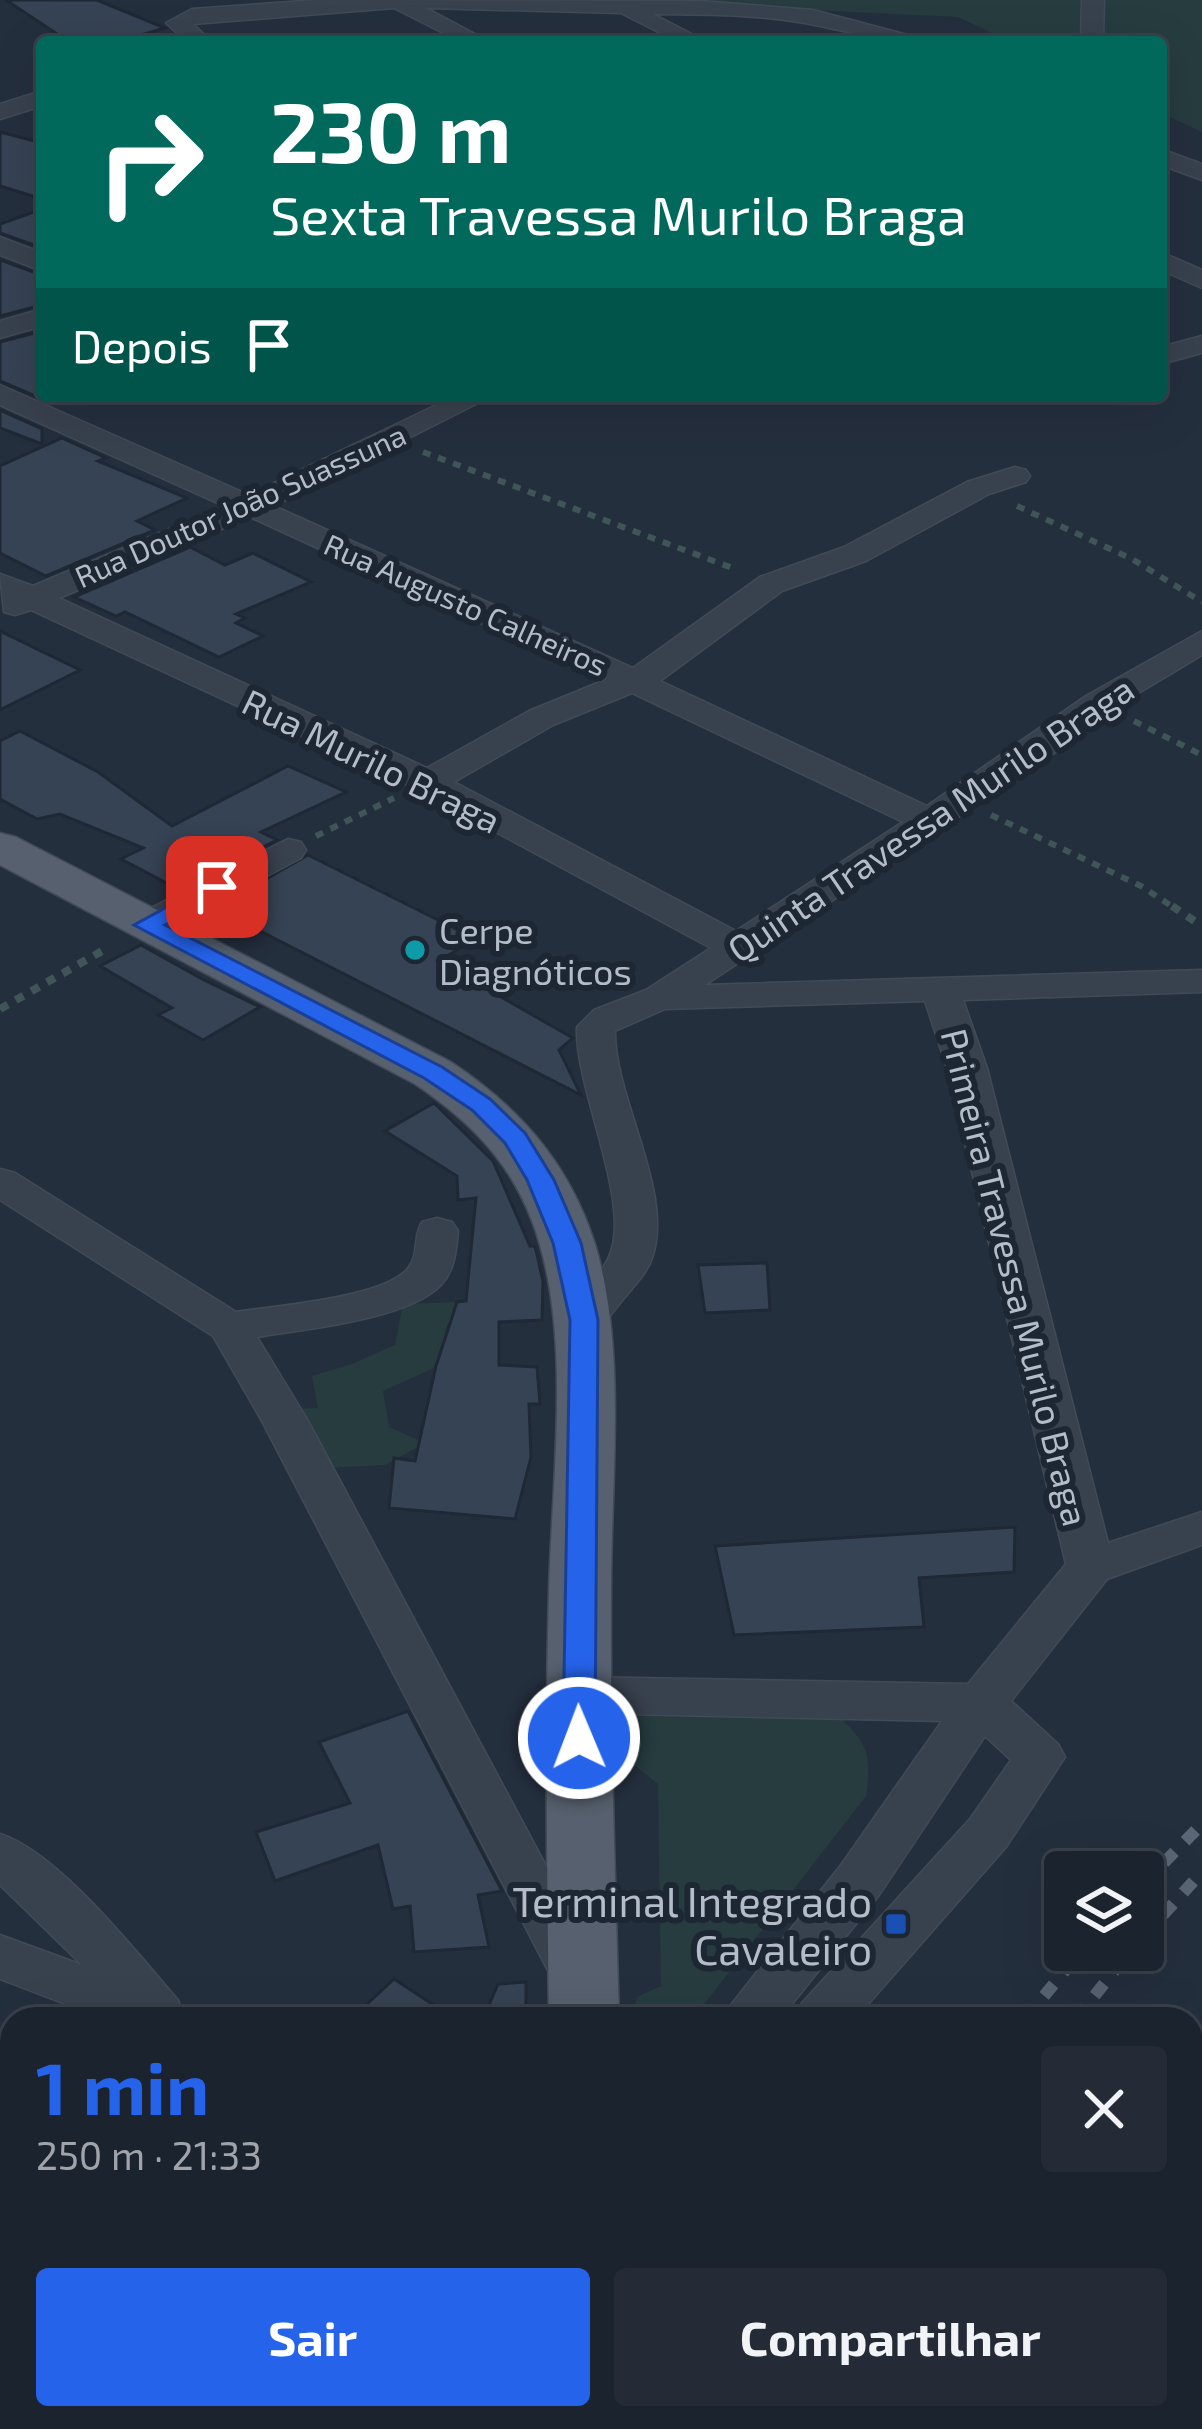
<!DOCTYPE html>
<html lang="pt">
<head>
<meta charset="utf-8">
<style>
  :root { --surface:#1b232e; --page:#242b36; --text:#f1f3f6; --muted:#a0a4aa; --line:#39404a; --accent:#2563eb }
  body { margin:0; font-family:"Exo 2",sans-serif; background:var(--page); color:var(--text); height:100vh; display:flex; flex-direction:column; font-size:45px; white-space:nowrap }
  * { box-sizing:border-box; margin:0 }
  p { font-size:39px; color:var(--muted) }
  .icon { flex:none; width:66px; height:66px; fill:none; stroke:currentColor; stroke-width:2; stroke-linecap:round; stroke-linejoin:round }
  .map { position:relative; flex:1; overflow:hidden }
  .drawer { position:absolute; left:0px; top:2007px; width:1203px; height:423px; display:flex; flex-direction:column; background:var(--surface); border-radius:36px 36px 0 0; box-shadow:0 12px 48px #0002,0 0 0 3px var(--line) }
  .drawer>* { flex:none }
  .top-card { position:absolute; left:36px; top:36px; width:1131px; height:366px; border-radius:12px; box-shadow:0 12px 48px #0002,0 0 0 3px var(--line); background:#00695c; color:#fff; overflow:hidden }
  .fabs { position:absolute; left:1044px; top:1851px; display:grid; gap:24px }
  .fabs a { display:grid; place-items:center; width:120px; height:120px; border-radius:12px; background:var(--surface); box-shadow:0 12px 48px #0002,0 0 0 3px var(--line); font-size:60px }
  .pin { position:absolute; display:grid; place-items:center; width:102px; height:102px; color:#fff; margin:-51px; border-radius:24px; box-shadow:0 6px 18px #0006 }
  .me { position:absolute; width:132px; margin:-66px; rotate:359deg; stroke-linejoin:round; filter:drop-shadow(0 0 9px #0008) }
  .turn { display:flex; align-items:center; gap:42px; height:252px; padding:0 36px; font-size:54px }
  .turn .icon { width:156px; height:156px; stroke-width:2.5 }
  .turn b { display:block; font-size:84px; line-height:102px }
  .then { display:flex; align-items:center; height:114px; padding:0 36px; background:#0003; gap:24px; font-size:45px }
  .round { display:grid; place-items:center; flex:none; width:126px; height:126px; border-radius:12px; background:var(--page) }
  .head { display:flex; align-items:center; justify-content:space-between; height:204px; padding:0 36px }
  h1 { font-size:72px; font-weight:700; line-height:90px; color:var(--accent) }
  .primary-button { display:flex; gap:24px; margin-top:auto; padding:24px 36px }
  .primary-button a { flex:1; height:138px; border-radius:12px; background:var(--accent); color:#fff; font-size:48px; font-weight:700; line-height:138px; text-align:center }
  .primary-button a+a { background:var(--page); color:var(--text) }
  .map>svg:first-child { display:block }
  .green { fill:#263c3f }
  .building { fill:#364354; stroke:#1f2835; stroke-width:3 }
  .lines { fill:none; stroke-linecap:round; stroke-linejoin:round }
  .minor-casing { stroke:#414a57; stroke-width:3 }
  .major-casing { stroke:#414a57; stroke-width:3 }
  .path-far1 { stroke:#3f5557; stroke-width:6; stroke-dasharray:8 8; stroke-linecap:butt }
  .path { stroke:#3f5557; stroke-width:8; stroke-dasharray:9 9; stroke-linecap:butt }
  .minor { fill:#38414e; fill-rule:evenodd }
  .major { fill:#56606e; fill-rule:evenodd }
  .rail { stroke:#5a6575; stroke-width:12; stroke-dasharray:15 15; stroke-linecap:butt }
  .route { fill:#2563eb; stroke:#184099; stroke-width:3 }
  .culture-dot { fill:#0f9aa8; stroke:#1d2633; stroke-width:4.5 }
  .transit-dot { fill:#1a4fb4; stroke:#1d2633; stroke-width:4.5 }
  .labels { text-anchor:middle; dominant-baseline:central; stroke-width:12; stroke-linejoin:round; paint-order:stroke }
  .far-street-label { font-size:30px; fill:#b4bcc9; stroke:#1d2633 }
  .street-label { font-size:36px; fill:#b4bcc9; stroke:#1d2633 }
  .poi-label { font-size:36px; fill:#b4bcc9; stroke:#1d2633; text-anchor:start }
  .near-poi-label { font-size:42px; fill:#b4bcc9; stroke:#1d2633; text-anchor:end }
</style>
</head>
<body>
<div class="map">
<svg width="1202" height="2429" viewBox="0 0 1202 2429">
  <rect width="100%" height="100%" fill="#242f3e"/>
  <g class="green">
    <path d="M594,0H1202V132L1161,113V42H1011L958,17Z"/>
    <path d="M457,1302L436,1367L383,1391L389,1427L425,1443L385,1465L326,1468L292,1409L318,1408L312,1376L352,1364L395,1345L403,1304Z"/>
    <path d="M831,1709C865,1741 873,1749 866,1796L706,2002L681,2019H638L633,2010L637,1997L661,1986L658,1784L618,1752L615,1727L642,1711Z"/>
  </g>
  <g class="building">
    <path d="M6,0H97L165,28L117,42H69Z"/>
    <path d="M0,132L42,143V199L0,186Z"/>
    <path d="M42,209V248L0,233V224Z"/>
    <path d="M0,260L42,275V305L0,316Z"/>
    <path d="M42,331V399L0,381V342Z"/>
    <path d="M0,410L42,429V444L0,428Z"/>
    <path d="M62,438L106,458L98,461L187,498L137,521L155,530L46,576L0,553V466Z"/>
    <path d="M190,547L225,565L253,553L311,582L236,614L245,618L236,623L263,636L219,657L125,612L116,616L74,597Z"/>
    <path d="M0,631L80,670L0,710Z"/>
    <path d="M20,731L98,772L172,826L288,766L346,792L261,832L277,840L178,889L121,859L143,848L60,814L37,819L0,799V741Z"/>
    <path d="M308,855L476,939L438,961L573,1038L559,1050L581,1095L215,908Z"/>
    <path d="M141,945L202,979L260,1007L203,1040L158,1015L172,1008L100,966Z"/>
    <path d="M434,1103L493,1161L530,1246H535L543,1281L542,1320L499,1322V1365L537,1367L540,1404H529L531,1457L515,1519L389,1508L394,1458L415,1461L436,1366L457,1302L466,1301L476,1198L458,1200L457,1176L385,1131Z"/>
    <path d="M767,1263L770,1310L705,1313L698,1265Z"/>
    <path d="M1015,1527L1014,1572L919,1578L924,1627L734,1635L715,1546Z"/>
    <path d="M408,1711L502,1891L478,1895L489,1947L414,1952L410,1906L393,1909L378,1845L275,1881L256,1832L350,1803L319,1742Z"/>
    <path d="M394,1979L455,2019H351Z"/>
    <path d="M526,1982V2019H483L498,1984Z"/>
  </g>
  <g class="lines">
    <defs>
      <g id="minor">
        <path d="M318,0L700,1L813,10L915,37L918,42C881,42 851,32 815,25C764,14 706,15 653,14L707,42H678L621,13L426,8L490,42H461L394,8L193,24L212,42H187L166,23L192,9Z"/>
        <path d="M1082,0H1104L1103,42H1081Z"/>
        <path d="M42,91V106L0,119V104Z"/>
        <path d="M1161,149L1202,164V180L1161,165Z"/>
        <path d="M0,237L42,253V271L0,255Z"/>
        <path d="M1161,252L1202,270V288L1161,270Z"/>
        <path d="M42,309V326L0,338V321Z"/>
        <path d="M1202,336V353L1161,364V347Z"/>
        <path d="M0,385L249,495L455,396H492L274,506L633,668L760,577L844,547L967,482L1015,467L1026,470L1030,476L1026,482L989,494L866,561L782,591L660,681L927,806L1086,696L1202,631V655L1110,710L1066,745L705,985L1202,970V992L963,1000L987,1068L1108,1543L1202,1512V1545L1107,1579L1011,1701L1058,1744L1065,1757L1006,1847L855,2019H794L802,2003L970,1819L1011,1760L985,1736L879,1895L780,2019H720L841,1865L942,1721L578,1713L560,1708L553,1695L560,1682L578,1677L968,1684L1066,1564L947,1068L925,1001L665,1009L615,1031C614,1098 675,1193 652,1258C647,1274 630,1290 620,1303C604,1324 596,1337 569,1330L562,1320C576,1299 597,1281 608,1259C635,1207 574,1088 577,1027L594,1010L646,990L711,948L416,789L31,610L15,615L4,612L0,574L33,586L224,506L0,405ZM250,517L605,680L529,711L427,768L59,598ZM632,693L903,822L736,931L454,782L553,725Z"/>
        <path d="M288,839L301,842L306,850L301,858L159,933H133L127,925L133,917Z"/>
        <path d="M0,1169L15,1173L236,1312C274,1306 387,1298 409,1267C419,1254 413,1235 422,1222L437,1218L452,1222L458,1231C456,1251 455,1270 441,1285C407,1320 304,1329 257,1337L308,1421L600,1967L592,1982L573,1989L554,1982L262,1421L213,1336L0,1200Z"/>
        <path d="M0,1834C59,1853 136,1952 178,2000L184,2019H105L0,1979V1935L82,1965L0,1885Z"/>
        <path d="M1202,2069V2125L1191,2128V2072Z"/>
        <path d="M0,2255L12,2259V2313L0,2309Z"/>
        <path d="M12,2332V2401L0,2405V2336Z"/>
        <path d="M385,2418H448L443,2429H380Z"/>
        <path d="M947,2418H1010L1005,2429H942Z"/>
      </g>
      <g id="major">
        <path d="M0,833L16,837L451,1062C520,1108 569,1163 595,1244C627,1349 611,1480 611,1589C610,1733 615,1876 619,2019H549C547,1876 545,1733 549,1590C552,1480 570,1350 540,1245C519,1171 477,1126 415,1084L0,865Z"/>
        <path d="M488,2418H568L567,2429H487Z"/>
        <path d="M578,2418H658L657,2429H577Z"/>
      </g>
    </defs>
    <use href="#minor" class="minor-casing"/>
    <use href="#major" class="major-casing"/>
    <g class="path-far1">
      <path d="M423,452L735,569"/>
      <path d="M1017,506L1132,559L1202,602"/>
      <path d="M1134,721L1202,755"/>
      <path d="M991,815L1141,886L1176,909"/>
      <path d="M316,836L394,798"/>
    </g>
    <g class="path">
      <path d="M1172,906L1202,926"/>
      <path d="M0,1009L109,947"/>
    </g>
    <use href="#minor" class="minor"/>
    <use href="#major" class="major"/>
    <g class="rail">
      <path d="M1143,1884L1202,1824"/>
      <path d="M1143,1937L1202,1872"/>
      <path d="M1025,2019L1082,1950"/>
      <path d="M1076,2019L1131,1950"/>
    </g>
  </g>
  <path class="route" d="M217,880L226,882V892L165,925L442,1067L490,1099L525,1133L554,1180L581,1243L598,1320L595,1738L591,1747H567L563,1738L570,1320L553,1243L527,1180L505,1143L472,1110L424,1078L134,925Z"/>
  <circle class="culture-dot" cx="415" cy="950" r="12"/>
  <rect class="transit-dot" x="884" y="1912" width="24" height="24" rx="6"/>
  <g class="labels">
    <g class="far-street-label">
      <text transform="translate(240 505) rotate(-24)">Rua Doutor João Suassuna</text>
      <text transform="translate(466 604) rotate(24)">Rua Augusto Calheiros</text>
    </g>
    <g class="street-label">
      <text transform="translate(372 760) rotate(26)">Rua Murilo Braga</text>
      <text transform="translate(930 818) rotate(-34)">Quinta Travessa Murilo Braga</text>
      <text transform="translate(1016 1277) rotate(76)">Primeira Travessa Murilo Braga</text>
    </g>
    <g class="poi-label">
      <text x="439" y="929">Cerpe<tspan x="439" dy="41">Diagnóticos</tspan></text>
    </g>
    <g class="near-poi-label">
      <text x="872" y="1900">Terminal Integrado<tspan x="872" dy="48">Cavaleiro</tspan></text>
    </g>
  </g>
</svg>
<div class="fabs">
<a><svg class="icon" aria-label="layers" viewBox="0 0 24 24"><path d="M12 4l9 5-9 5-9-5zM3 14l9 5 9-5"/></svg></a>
</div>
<div class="pin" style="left:217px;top:887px;background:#d93025"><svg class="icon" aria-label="arrive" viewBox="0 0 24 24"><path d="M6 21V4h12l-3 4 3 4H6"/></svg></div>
<svg class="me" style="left:579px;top:1738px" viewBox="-20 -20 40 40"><circle r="17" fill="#2563eb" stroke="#fff" stroke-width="3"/><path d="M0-11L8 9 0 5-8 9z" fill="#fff"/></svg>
<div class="top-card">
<div class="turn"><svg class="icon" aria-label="right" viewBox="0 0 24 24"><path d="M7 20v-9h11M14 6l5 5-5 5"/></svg><div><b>230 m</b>Sexta Travessa Murilo Braga</div></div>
<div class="then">Depois<svg class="icon" aria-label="arrive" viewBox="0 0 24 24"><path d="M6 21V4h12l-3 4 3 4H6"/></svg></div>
</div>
<section class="drawer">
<div class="head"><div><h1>1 min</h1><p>250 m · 21:33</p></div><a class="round"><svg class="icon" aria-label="close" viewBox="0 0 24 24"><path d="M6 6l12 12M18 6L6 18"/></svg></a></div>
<div class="primary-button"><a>Sair</a><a>Compartilhar</a></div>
</section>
</div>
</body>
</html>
